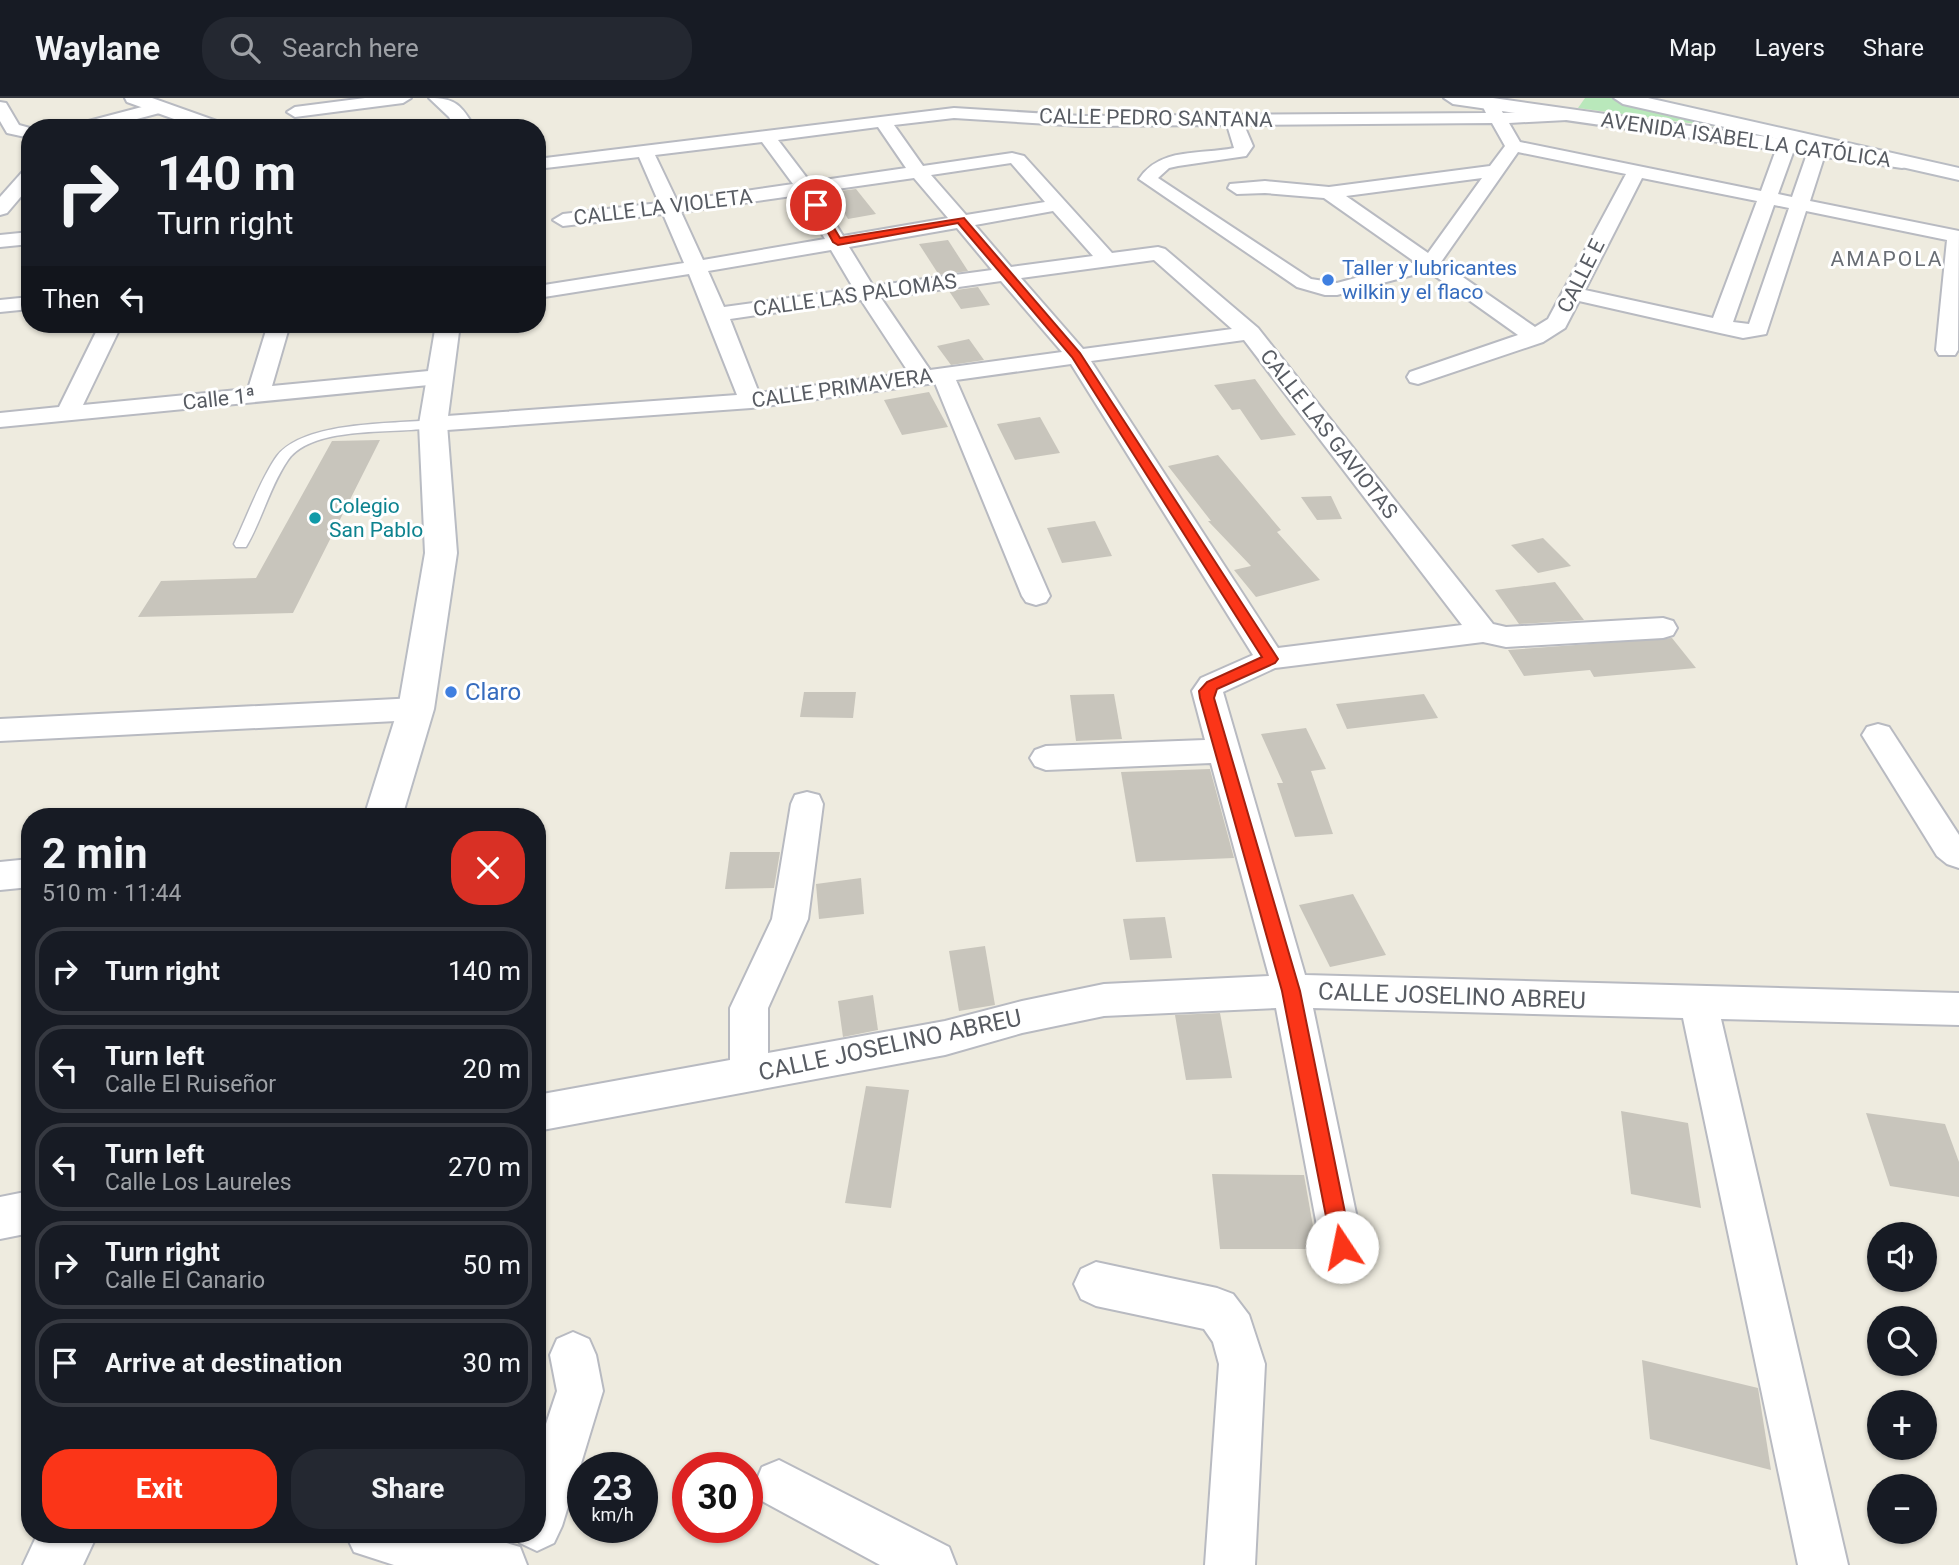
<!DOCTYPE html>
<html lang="en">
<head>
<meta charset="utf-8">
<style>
  :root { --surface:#171b24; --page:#242831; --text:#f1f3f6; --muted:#9ea1a6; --line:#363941; --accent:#fb3518 }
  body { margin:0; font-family:Roboto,sans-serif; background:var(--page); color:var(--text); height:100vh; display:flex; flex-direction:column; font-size:26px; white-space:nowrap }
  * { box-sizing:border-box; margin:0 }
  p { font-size:23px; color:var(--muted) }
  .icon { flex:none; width:38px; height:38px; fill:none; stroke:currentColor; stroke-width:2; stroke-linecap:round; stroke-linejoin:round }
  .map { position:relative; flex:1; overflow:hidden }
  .details { position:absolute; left:21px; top:710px; width:525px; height:735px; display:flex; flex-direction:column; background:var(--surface); border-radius:28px; box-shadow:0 2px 5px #0004 }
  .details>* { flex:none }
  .banner { position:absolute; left:21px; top:21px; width:525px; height:214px; border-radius:28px; box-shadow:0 2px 5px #0004; background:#171b24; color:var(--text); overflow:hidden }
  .buttons { position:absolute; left:1867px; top:1124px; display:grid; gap:14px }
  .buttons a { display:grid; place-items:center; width:70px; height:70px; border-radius:50%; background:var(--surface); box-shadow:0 2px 5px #0004; font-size:35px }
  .speed { position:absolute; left:567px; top:1354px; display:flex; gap:14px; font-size:35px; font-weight:700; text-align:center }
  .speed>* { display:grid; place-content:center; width:91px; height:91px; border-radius:50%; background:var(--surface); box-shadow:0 2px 5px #0004; line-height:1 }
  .speed small { font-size:18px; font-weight:400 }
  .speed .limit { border:10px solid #d22; background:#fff; color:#111 }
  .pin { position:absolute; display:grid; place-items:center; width:60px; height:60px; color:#fff; margin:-30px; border:4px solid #fff; border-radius:50%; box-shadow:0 2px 7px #0007 }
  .me { position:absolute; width:77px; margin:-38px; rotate:349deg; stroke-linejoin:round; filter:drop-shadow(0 0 5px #0008) }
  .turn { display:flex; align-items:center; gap:24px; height:147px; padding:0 21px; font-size:32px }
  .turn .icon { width:91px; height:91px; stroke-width:2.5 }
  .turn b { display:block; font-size:49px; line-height:60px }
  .then { display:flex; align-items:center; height:66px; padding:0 21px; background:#0003; gap:14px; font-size:26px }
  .round { display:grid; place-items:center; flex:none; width:74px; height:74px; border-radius:28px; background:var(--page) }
  .headline { display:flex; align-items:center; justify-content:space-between; height:119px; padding:0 21px }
  h1 { font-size:42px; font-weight:700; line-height:52px }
  .cta { display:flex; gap:14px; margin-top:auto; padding:14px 21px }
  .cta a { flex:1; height:80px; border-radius:28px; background:var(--accent); color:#fff; font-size:28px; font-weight:700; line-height:80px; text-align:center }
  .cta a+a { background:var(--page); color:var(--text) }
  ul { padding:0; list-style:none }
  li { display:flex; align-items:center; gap:21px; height:88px; margin:0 14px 10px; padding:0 7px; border:4px solid var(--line); border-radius:28px }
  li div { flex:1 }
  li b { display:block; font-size:26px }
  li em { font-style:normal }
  header { display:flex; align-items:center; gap:42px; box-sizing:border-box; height:98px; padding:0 35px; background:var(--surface); border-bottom:2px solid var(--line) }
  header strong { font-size:33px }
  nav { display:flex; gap:38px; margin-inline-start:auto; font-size:24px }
  .search { width:490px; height:63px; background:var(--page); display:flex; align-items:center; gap:18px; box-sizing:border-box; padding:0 24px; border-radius:28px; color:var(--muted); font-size:26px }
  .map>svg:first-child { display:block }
  .green { fill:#b9e8bb }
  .building { fill:#c8c5bc }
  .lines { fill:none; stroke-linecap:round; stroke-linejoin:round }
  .service-casing { stroke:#b8bac1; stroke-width:3 }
  .minor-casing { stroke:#b8bac1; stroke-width:4 }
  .tertiary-casing { stroke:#b8bac1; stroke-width:4 }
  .secondary-casing { stroke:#b9bcc3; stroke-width:4 }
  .service { fill:#fff; fill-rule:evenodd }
  .minor { fill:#fff; fill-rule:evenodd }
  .tertiary { fill:#fff; fill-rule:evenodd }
  .secondary { fill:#fff; fill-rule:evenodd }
  .route { fill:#fb3518; stroke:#a32210; stroke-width:2 }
  .shop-dot { fill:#3f7fe0; stroke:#fff; stroke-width:2.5 }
  .culture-dot { fill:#0f9aa8; stroke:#fff; stroke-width:2.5 }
  .labels { text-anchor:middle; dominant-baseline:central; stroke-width:6; stroke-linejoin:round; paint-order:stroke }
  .far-street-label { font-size:21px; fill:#585c63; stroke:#fff }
  .far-neighbourhood-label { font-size:21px; letter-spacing:2px; fill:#696e75; stroke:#fff }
  .far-shop-label { font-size:21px; fill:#366cbe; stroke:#fff; text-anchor:start }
  .far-culture-label { font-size:21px; fill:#0d838f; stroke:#fff; text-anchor:start }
  .shop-label { font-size:24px; fill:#366cbe; stroke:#fff; text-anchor:start }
  .street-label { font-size:24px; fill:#585c63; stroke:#fff }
</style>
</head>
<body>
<header>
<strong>Waylane</strong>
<div class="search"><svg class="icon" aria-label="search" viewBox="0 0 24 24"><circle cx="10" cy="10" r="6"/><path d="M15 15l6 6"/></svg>Search here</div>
<nav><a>Map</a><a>Layers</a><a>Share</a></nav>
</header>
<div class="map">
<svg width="1959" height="1467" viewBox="0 0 1959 1467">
  <rect width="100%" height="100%" fill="#eeebdf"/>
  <path class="green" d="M1585,0H1614L1777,37L1578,10Z"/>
  <g class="building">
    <path d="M856,91L876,116L848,121L832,94Z"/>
    <path d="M948,142L968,173L939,177L919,146Z"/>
    <path d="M978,189L990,207L961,211L949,193Z"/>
    <path d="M969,241L984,262L951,267L937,248Z"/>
    <path d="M1255,281L1280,316L1296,337L1261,342L1240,311L1232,312L1214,287Z"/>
    <path d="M929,294L948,329L902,337L884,302Z"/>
    <path d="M1040,319L1060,355L1015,362L997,326Z"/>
    <path d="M380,342L293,515L138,519L161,483L256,480L332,343Z"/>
    <path d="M1218,357L1281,432L1277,434L1320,482L1256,499L1234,472L1251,468L1208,423H1211L1168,368Z"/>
    <path d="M1331,398L1342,421L1317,422L1301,399Z"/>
    <path d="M1095,423L1112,458L1062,465L1047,430Z"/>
    <path d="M1543,440L1571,468L1538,475L1511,447Z"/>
    <path d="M1555,484L1584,522L1519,526L1495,492Z"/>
    <path d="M1672,540L1696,570L1594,579L1590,572L1524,578L1508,552Z"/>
    <path d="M804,594H856L853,620L800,619Z"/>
    <path d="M1114,596L1122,641L1076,643L1070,597Z"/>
    <path d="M1424,596L1438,620L1347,631L1336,606Z"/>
    <path d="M1306,630L1326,671L1311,673L1333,736L1295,739L1277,685H1283L1261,636Z"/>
    <path d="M1210,671L1234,760L1136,764L1121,674Z"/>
    <path d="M730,754H780L774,790L725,791Z"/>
    <path d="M861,780L864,816L819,821L816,786Z"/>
    <path d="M1353,796L1386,857L1330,869L1299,807Z"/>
    <path d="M1165,819L1172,860L1130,862L1123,821Z"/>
    <path d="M985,848L995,907L959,913L949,853Z"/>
    <path d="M873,897L878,932L843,939L838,903Z"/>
    <path d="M1220,915L1232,980L1186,982L1175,917Z"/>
    <path d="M866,988L909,992L891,1110L845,1105Z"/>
    <path d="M1621,1013L1688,1025L1701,1110L1631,1096Z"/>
    <path d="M1866,1015L1945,1026L1959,1064V1099L1890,1088Z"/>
    <path d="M1212,1076L1304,1077L1317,1151H1220Z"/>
    <path d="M1642,1262L1758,1290L1771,1372L1650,1341Z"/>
  </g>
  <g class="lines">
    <defs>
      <path id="service" d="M433,322L437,323V329C398,337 314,326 288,362C270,388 262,422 246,449H236L234,446C246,421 261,380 277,358C304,323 392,326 433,322Z"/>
      <g id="minor">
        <path d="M365,0H411L403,5L295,19L287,14L295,9Z"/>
        <path d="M1489,0L1495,2L1503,15L1567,12L1575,17L1567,22L1509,25L1520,44L1761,93L1777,49L1786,44L1792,45L1795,49L1778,96L1792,99L1808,53L1811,49H1823L1826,53L1810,103L1959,133L1958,252L1955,257H1939L1936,252L1947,142L1806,113L1766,236L1743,240L1720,235L1579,203L1565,230L1543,244L1418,286L1410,284L1407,279L1410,274L1518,237L1428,173L1337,197H1325L1297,189L1139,81C1160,49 1200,57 1234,50L1227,27L1082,28L954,20L894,27L923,68L1012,55L1024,58L1112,155L1158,149L1165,151L1258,230L1493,526L1506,529L1663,520L1673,523L1677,530L1673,537L1663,540L1506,549L1483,544L1275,570L1223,594L1305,877L1959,895V927L1721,921L1848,1467H1798L1683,920L1313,910L1363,1149L1357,1164L1342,1170L1327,1164L1321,1149L1276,910L1104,918L1022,935L945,957L537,1033V997L730,962V910L772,821L791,706L795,697L807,694L819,697L823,706L808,821L768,910V955L945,923L1022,903L1104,886L1269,878L1211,665L1046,672L1035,668L1030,660L1035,652L1046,648L1205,642L1192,593L1201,580L1253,557L1071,266L956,282L1050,498L1046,504L1036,507L1026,504L1022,498L935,285L751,310L433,333L425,331L421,326L425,321L433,319L737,297L689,176L544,199L537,198V188L544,187L684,165L663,116L563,128L553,122L563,116L659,105L639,59L537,71V61L954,10L1082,18L1486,15L1481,5ZM1492,25L1505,48L1490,68L1329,89L1265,83L1230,86L1228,90L1237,96L1265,95L1324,100L1415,164L1337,185L1311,181L1158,80L1169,70L1178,68L1246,58L1253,48L1244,27ZM878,29L906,70L810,84L778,42ZM762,44L793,86L677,103L655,57ZM1518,54L1626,76L1548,221L1535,229L1441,164ZM1011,65L1045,104L966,117L931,77ZM914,80L948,120L843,138L816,94ZM1482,80L1428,155L1346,98ZM1642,80L1757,103L1713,220L1585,192ZM799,97L825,141L703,162L681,114ZM1774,107L1789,110L1749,226L1733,224ZM1053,113L1093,158L1011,169L975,127ZM957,130L992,172L873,188L849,149ZM831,152L854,191L724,209L708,173ZM1154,162L1232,231L1083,251L1021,180ZM1001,183L1062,254L930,272L881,200ZM861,202L909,275L759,295L730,221ZM1244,242L1462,527L1278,550L1091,263Z"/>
        <path d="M0,4L6,5L19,27L30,30V40L7,35L0,23Z"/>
        <path d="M161,4L169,9L167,13L103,30H75L77,26Z"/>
        <path d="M30,71V88L7,115L0,117V99L24,72Z"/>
        <path d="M30,134V146L0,149V137Z"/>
        <path d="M30,199V211L0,214V202Z"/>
        <path d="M100,226H122L83,307L248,291L268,226H290L272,288L439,272L447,274L450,279L447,284L439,286L0,329V315L59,309Z"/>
        <path d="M416,600L427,603L431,611L427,619L416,622L0,643V621Z"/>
        <path d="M1878,626L1889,629L1959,737V770L1947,766L1937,758L1862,637L1867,629Z"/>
        <path d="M30,761V789L0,792V764Z"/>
        <path d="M30,1093V1135L0,1141V1099Z"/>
        <path d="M1096,1164L1217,1190L1233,1196L1249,1217L1265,1266L1255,1467H1205L1219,1266L1213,1244L1204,1231L1096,1208L1081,1201L1074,1186L1081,1171Z"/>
        <path d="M573,1234L589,1241L596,1257L603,1293L562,1428L554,1445L537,1453L520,1445L516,1437H537V1353L557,1293L550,1257L557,1241Z"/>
        <path d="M779,1362L949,1449L956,1467H880L762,1403L755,1386L762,1369Z"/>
        <path d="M346,1437H479L520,1449L527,1467H394L354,1454Z"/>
      </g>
      <g id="tertiary">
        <path d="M125,0H152L225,26L228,30H199L127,4Z"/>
        <path d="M1444,0H1493L1902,58L1909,60L1912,64L1909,68L1902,70L1453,6Z"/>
      </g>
      <g id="secondary">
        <path d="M429,0C456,0 461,7 475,30H455L449,19Z"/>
        <path d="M1614,0H1648L1959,70V82L1623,6Z"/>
        <path d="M436,226H460L447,326L457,455L434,611L402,719H364L398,611L425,455L419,326Z"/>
        <path d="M37,1437H97L83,1467H23Z"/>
      </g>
    </defs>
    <use href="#service" class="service-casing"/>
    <use href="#minor" class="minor-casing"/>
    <use href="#tertiary" class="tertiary-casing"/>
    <use href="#secondary" class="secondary-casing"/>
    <use href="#service" class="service"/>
    <use href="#minor" class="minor"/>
    <use href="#tertiary" class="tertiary"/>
    <use href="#secondary" class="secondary"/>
  </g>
  <path class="route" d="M812,105H819L840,140L964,120L1080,255L1278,561L1275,565L1217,591L1214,600L1300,893L1352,1149L1349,1157L1342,1160L1335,1157L1332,1149L1282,893L1200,600L1199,593L1207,584L1262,559L1072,259L958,125L838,147L833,144Z"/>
  <g class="shop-dot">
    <circle cx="1328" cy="182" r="7"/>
    <circle cx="451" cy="594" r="7"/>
  </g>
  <circle class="culture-dot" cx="315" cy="420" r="7"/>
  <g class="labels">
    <g class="far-street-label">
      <text transform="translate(1156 20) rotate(1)">CALLE PEDRO SANTANA</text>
      <text transform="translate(1746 42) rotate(8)">AVENIDA ISABEL LA CATÓLICA</text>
      <text transform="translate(663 109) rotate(-7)">CALLE LA VIOLETA</text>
      <text transform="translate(1581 178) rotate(-63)">CALLE E</text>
      <text transform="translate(855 197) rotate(-8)">CALLE LAS PALOMAS</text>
      <text transform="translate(842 290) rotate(-8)">CALLE PRIMAVERA</text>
      <text transform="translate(219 301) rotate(-6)">Calle 1ª</text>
      <text transform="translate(1329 336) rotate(52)">CALLE LAS GAVIOTAS</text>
    </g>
    <g class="far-neighbourhood-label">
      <text x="1887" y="161">AMAPOLA</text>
    </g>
    <g class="far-shop-label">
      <text x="1342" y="170">Taller y lubricantes<tspan x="1342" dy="24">wilkin y el flaco</tspan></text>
    </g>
    <g class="far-culture-label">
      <text x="329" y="408">Colegio<tspan x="329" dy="24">San Pablo</tspan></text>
    </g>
    <g class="shop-label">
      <text x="465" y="594">Claro</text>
    </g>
    <g class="street-label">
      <text transform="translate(1452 898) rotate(2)">CALLE JOSELINO ABREU</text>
      <text transform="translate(890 947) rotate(-12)">CALLE JOSELINO ABREU</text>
    </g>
  </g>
</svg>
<div class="buttons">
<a><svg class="icon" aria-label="sound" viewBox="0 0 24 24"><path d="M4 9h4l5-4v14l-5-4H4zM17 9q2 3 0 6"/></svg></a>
<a><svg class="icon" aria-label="search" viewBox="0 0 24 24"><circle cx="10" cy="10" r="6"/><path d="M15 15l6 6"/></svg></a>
<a>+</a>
<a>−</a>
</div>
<div class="speed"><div>23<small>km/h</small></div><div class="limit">30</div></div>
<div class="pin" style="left:816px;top:107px;background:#d93025"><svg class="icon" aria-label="arrive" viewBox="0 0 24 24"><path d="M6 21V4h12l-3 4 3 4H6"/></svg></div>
<svg class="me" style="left:1342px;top:1149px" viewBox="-20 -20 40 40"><circle r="19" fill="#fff"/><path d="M0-13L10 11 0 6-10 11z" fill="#fb3518"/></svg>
<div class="banner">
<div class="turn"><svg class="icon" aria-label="right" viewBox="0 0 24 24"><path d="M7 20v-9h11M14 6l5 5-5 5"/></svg><div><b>140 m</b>Turn right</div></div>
<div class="then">Then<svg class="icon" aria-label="left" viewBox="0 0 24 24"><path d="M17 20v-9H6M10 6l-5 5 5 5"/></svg></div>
</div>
<section class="details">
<div class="headline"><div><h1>2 min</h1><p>510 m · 11:44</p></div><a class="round" style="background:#d93025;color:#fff"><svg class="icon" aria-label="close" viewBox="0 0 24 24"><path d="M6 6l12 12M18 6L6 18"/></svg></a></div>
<ul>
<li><svg class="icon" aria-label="right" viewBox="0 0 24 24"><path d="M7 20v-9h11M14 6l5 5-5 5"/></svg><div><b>Turn right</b></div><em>140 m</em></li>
<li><svg class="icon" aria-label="left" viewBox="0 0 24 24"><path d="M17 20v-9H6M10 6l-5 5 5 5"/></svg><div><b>Turn left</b><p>Calle El Ruiseñor</p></div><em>20 m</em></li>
<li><svg class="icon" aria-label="left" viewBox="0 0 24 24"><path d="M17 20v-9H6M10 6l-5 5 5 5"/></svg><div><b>Turn left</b><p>Calle Los Laureles</p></div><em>270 m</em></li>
<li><svg class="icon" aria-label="right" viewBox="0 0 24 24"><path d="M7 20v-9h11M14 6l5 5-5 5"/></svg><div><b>Turn right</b><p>Calle El Canario</p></div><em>50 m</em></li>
<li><svg class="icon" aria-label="arrive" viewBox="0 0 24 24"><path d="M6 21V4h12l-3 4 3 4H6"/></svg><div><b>Arrive at destination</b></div><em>30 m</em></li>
</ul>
<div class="cta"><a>Exit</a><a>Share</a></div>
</section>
</div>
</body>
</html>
